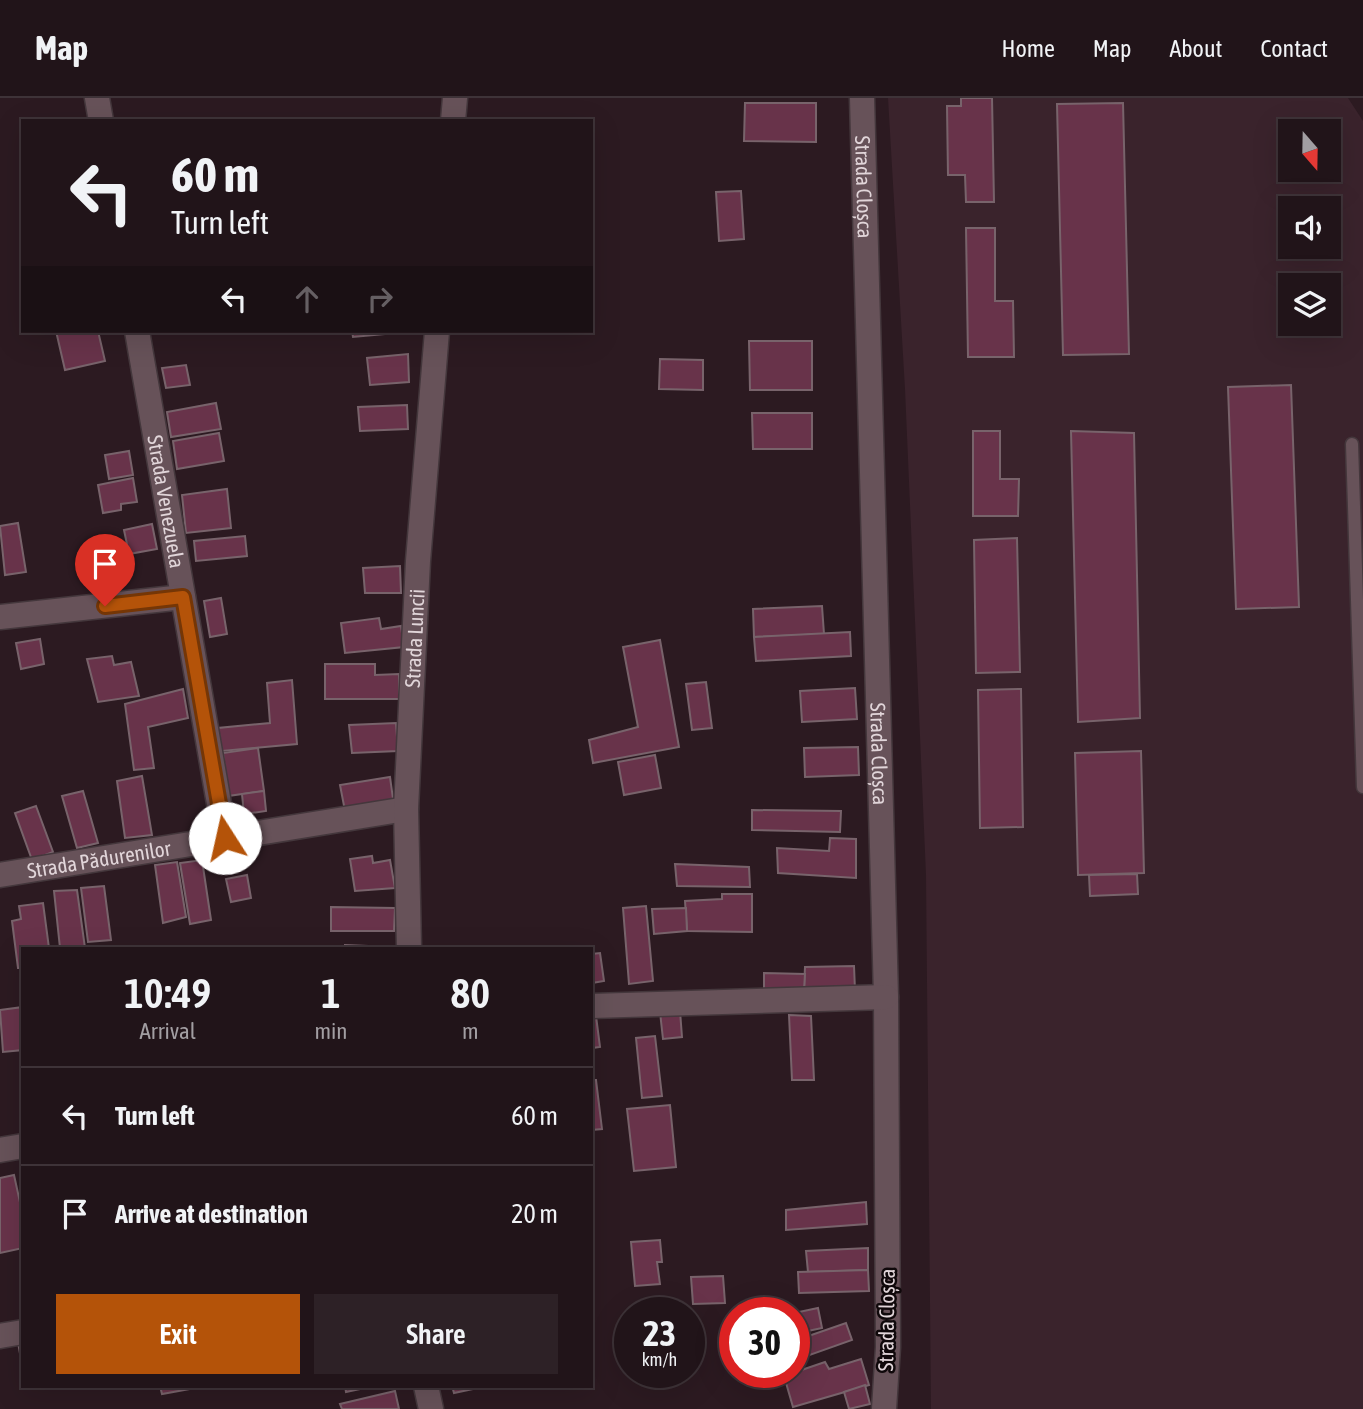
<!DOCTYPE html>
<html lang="en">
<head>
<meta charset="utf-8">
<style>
  :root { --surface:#211419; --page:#2d2126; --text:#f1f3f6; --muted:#a29ea2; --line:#3e3338; --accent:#b45309 }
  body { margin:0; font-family:"Asap Condensed",sans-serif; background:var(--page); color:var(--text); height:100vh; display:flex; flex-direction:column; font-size:26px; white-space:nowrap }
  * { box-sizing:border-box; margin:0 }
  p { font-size:23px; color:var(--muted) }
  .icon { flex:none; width:38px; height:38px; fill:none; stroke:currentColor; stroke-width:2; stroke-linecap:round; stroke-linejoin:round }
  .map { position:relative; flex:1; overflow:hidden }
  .panel { position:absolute; left:21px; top:849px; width:572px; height:441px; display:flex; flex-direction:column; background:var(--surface); border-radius:0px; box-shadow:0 7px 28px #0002,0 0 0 2px var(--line) }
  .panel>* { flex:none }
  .banner { position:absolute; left:21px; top:21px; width:572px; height:214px; border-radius:0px; box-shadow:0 7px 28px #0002,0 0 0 2px var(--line); background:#211419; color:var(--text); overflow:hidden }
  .needle { width:46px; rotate:160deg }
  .buttons { position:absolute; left:1278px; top:21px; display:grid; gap:14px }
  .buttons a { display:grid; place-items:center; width:63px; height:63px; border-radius:0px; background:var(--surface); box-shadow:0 7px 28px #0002,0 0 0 2px var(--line); font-size:35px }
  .speed { position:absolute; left:614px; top:1199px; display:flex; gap:14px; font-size:35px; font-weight:700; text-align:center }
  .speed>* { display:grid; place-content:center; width:91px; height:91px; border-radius:50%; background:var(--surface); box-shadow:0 7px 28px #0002,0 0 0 2px var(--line); line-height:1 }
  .speed small { font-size:18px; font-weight:400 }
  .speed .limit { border:10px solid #d22; background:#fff; color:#111 }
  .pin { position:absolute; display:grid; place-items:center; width:60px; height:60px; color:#fff; margin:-72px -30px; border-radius:50% 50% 50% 0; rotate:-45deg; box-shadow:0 0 7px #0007 }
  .pin .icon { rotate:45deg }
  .me { position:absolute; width:77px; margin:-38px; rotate:350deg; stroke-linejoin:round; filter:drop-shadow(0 0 5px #0008) }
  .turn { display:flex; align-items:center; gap:24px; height:147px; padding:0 35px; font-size:32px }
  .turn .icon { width:91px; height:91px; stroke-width:2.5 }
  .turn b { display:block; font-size:49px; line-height:60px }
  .lanes { display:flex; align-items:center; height:66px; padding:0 35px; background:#0003; justify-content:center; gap:35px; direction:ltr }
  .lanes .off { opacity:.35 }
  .eta { display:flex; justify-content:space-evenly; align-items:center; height:119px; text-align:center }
  .eta b { font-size:42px; font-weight:600; line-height:49px }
  .cta { display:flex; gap:14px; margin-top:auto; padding:14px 35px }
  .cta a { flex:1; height:80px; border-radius:0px; background:var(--accent); color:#fff; font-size:28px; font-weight:600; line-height:80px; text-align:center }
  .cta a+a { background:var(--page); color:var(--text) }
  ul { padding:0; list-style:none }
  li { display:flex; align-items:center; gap:21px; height:98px; padding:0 35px; border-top:2px solid var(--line) }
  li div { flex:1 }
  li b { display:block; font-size:26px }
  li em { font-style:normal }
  header { display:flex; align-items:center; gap:42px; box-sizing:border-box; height:98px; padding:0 35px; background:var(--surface); border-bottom:2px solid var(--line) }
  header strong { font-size:33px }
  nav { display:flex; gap:38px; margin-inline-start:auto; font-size:24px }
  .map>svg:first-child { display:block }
  .built { fill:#3a232c; fill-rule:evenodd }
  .building { fill:#68334a; stroke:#78636b; stroke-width:2 }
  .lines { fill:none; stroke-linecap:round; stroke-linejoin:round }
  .service-casing { stroke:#44373c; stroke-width:15 }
  .minor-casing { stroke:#44373c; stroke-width:27 }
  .service { stroke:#675259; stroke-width:12 }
  .minor { stroke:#675259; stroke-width:24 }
  .route-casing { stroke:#753606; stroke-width:18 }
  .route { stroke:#b45309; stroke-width:12 }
  .labels { text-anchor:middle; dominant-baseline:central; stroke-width:5; stroke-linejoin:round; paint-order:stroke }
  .street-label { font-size:21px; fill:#e1d5d9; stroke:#0f080a }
</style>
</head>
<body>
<header>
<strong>Map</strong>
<nav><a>Home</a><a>Map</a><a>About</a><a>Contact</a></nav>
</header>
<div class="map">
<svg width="1363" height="1311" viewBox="0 0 1363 1311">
  <rect width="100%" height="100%" fill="#2c1a21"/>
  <path class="built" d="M888,0H1348L1363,23V1311H931L926,777L905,291ZM1290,33H1328V72H1290ZM1290,110H1328V149H1290ZM1290,187H1328V226H1290Z"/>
  <g class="building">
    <path d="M961,0H992L994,104H966L965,77H948L947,8H961Z"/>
    <path d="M745,5H816V44L744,43Z"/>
    <path d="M1123,5L1129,256L1063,257L1057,6Z"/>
    <path d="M741,93L744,141L719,143L716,94Z"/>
    <path d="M966,130H995V203H1013L1014,259H968Z"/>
    <path d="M56,233H98L105,263L65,272Z"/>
    <path d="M352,233H406V234L353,239Z"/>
    <path d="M749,243H812V292H750Z"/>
    <path d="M408,256L409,284L370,287L367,260Z"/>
    <path d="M660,261L703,262V292L659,291Z"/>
    <path d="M186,267L190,287L166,290L162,270Z"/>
    <path d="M1291,287L1299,509L1236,511L1228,289Z"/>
    <path d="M216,305L221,331L171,339L167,314Z"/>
    <path d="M407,307L408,331L360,333L358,309Z"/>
    <path d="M752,315H812V351H753Z"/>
    <path d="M973,333H1000V381H1019L1018,418H973Z"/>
    <path d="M1071,333L1134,335L1140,620L1078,624Z"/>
    <path d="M219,335L224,363L177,371L173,343Z"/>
    <path d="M129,353L133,377L109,381L105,357Z"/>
    <path d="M133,380L137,404L121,406V412L103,415L98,387Z"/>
    <path d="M227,391L231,430L186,435L182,397Z"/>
    <path d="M18,425L26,474L5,477L0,428Z"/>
    <path d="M152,426L157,451L129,456L124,432Z"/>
    <path d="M245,438L247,458L196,463L194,443Z"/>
    <path d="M1017,440L1020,574L976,575L974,442Z"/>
    <path d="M400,468L401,495H365L363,470Z"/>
    <path d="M221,500L227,536L210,539L204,503Z"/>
    <path d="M822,508L824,536L754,539L753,511Z"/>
    <path d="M379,520L381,531L401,528L404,549L345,555L341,525Z"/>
    <path d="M850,534L851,558L756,563L754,539Z"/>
    <path d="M40,541L44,566L21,571L16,545Z"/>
    <path d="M660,542L679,649L593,665L589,642L638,629L623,549Z"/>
    <path d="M112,558L114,567L131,564L139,598L98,604L87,561Z"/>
    <path d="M325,566H375V577L399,576V601H325Z"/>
    <path d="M292,582L297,646L222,653L218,630L270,625L267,585Z"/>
    <path d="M706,584L712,630L692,632L686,586Z"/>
    <path d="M855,590L857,621L802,624L800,593Z"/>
    <path d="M183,591L188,620L148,629L154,670L134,672L125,606Z"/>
    <path d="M1021,591L1023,729L980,730L978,592Z"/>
    <path d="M396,625L398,653L352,655L349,627Z"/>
    <path d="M858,649L859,677L805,679L804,650Z"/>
    <path d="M258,650L264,693L228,698L223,655Z"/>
    <path d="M1141,653L1144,775L1078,777L1075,655Z"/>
    <path d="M655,657L661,690L624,697L618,664Z"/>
    <path d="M142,678L152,737L125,740L117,683Z"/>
    <path d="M390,679L394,708L345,713L340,687Z"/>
    <path d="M83,693L98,745L77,750L62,698Z"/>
    <path d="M264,693L266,713L244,716L242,696Z"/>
    <path d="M36,708L53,754L32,762L15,715Z"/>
    <path d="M752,712L841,713L840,734L752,732Z"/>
    <path d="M830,740L856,741V780L778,775L777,750L829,753Z"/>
    <path d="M372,758L373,765L390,762L395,790L355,793L350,761Z"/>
    <path d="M202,762L211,822L190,826L180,765Z"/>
    <path d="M177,764L186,819L163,825L155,767Z"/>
    <path d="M675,766L749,769L750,789L677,788Z"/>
    <path d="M1137,776L1138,796L1090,798L1089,777Z"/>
    <path d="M247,777L251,800L231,804L226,781Z"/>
    <path d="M104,788L111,842L88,844L81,790Z"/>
    <path d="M77,792L85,850H60L54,793Z"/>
    <path d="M722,796H752V834L687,833L685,803L722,801Z"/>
    <path d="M43,805L49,850H23V870H18L12,823L21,821L19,808Z"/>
    <path d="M646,808L653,883L629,886L623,810Z"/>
    <path d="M331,809L395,810L394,833H331Z"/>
    <path d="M686,810L687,833L654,836L652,811Z"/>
    <path d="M345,847L391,849V850H345Z"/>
    <path d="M600,855L604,883L592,885V856Z"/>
    <path d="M854,868L855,892H804L805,869Z"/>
    <path d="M764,875L805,876L804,892H764Z"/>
    <path d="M23,909V952L3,954L0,912Z"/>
    <path d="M680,913L682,939L663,941L660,914Z"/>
    <path d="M789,917L811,918L814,982H792Z"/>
    <path d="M596,918L600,949L592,950V919Z"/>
    <path d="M655,938L662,998L642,1000L636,940Z"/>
    <path d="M592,982H596L602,1031L592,1032Z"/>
    <path d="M670,1007L676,1069L634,1073L627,1011Z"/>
    <path d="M14,1077L23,1118V1150L0,1155V1080Z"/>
    <path d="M866,1104L867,1126L786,1132V1112Z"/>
    <path d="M660,1142L662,1164H657L660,1186L635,1188L631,1144Z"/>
    <path d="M868,1150V1172L808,1174L806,1153Z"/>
    <path d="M868,1172L869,1193L799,1195L798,1174Z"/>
    <path d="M723,1178L725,1205L693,1206L691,1179Z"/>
    <path d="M761,1204L762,1208L776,1205L778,1214H740L739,1210Z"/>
    <path d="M818,1210L822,1230L794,1236V1215Z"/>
    <path d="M846,1225L852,1242L798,1261L802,1272L784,1278L783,1274H794V1243Z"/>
    <path d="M23,1243V1273L18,1244Z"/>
    <path d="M861,1261L869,1287L793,1309L784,1278L825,1264L829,1271Z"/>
    <path d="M865,1287L870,1306L849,1311L844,1294Z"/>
    <path d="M160,1288H189L190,1291L162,1296Z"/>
    <path d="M345,1288H374L346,1294Z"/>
    <path d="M452,1288H487L454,1295Z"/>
    <path d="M395,1293L399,1311H342L340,1306Z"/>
  </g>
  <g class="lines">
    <defs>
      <path id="service" d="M1352,346L1363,689"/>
      <g id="minor">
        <path d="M97,0L101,23"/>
        <path id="s1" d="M862,0L886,899L888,1249L884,1311"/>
        <path d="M453,23L455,0"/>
        <path id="s2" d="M137,233L225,740"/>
        <path d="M0,519L183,499"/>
        <path id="s3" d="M0,777L406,711"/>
        <path id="s4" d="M409,850L406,711L418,463L437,233"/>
        <path d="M592,908L886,899"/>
        <path d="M0,1052L23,1048"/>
        <path d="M0,1238L23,1234"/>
        <path d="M426,1288L431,1311"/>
      </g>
    </defs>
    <use href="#service" class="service-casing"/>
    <use href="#minor" class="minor-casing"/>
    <use href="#service" class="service"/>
    <use href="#minor" class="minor"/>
  </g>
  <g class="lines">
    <defs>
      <path id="route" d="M105,508L183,499L225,740"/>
    </defs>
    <use href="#route" class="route-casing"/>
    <use href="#route" class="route"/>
  </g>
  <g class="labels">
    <g class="street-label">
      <text stroke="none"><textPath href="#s1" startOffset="89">Strada Cloșca</textPath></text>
      <text stroke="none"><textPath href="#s2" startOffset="173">Strada Venezuela</textPath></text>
      <text stroke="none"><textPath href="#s4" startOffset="310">Strada Luncii</textPath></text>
      <text stroke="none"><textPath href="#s1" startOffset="656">Strada Cloșca</textPath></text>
      <text stroke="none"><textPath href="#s3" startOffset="100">Strada Pădurenilor</textPath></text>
      <text transform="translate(886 1222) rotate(-89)">Strada Cloșca</text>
    </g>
  </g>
</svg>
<div class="buttons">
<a><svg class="needle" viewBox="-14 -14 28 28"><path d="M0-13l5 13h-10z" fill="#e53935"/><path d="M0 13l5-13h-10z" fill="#a29ea2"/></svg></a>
<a><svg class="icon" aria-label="sound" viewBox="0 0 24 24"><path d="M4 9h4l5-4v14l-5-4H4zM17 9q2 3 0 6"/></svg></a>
<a><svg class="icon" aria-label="layers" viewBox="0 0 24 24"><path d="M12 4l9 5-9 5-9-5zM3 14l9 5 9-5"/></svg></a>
</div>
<div class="speed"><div>23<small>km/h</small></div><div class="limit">30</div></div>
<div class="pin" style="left:105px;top:508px;background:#d93025"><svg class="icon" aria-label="arrive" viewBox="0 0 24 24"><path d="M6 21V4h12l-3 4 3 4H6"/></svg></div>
<svg class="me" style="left:225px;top:740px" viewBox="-20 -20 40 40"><circle r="19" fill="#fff"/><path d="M0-13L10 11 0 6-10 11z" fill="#b45309"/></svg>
<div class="banner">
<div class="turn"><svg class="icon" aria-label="left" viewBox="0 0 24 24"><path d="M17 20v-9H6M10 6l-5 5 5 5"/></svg><div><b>60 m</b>Turn left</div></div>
<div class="lanes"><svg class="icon" aria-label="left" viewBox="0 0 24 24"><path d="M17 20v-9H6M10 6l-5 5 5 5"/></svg><svg class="icon off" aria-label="ahead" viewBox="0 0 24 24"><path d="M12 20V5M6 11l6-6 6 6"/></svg><svg class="icon off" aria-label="right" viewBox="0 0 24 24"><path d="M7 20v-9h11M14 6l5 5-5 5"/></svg></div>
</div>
<section class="panel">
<div class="eta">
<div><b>10:49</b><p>Arrival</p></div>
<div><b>1</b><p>min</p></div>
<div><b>80</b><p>m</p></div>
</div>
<ul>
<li><svg class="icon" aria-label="left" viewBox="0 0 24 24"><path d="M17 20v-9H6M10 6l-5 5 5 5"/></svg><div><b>Turn left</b></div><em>60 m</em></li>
<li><svg class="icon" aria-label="arrive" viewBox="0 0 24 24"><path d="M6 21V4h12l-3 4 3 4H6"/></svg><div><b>Arrive at destination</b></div><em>20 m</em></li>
</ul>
<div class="cta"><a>Exit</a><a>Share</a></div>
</section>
</div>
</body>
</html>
